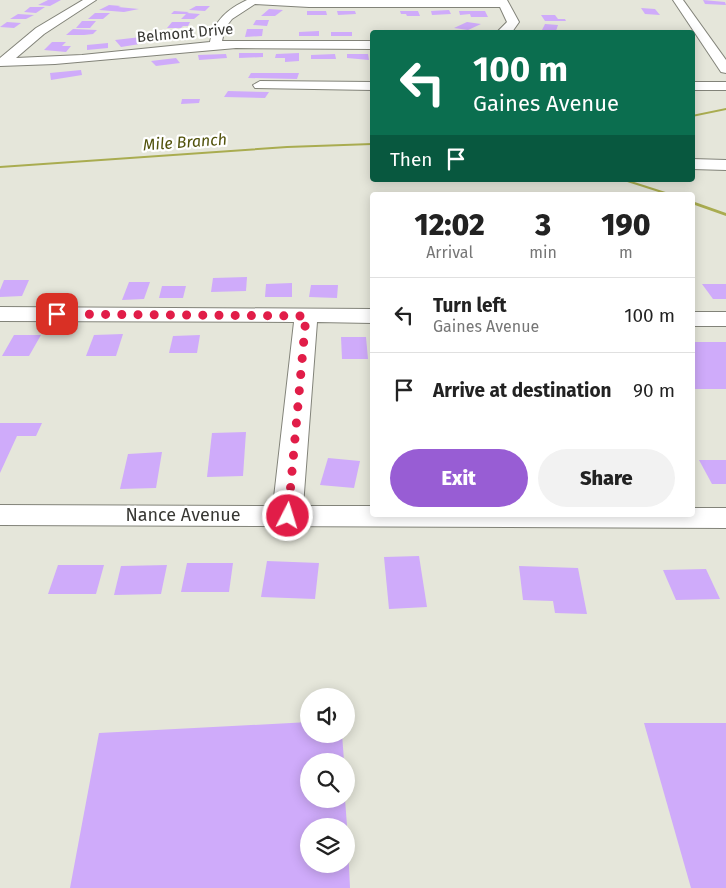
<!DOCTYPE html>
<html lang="en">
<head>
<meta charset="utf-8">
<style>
  :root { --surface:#fff; --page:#f2f2f2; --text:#222; --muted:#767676; --line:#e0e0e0; --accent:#985dd4 }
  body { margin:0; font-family:"Fira Sans",sans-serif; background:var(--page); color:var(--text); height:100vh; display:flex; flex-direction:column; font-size:19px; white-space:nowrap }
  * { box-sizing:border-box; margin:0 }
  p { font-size:16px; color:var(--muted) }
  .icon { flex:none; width:28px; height:28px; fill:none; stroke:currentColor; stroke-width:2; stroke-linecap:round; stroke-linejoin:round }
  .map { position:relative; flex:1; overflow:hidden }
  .panel { position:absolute; left:370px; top:192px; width:325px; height:325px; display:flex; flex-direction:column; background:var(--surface); border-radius:5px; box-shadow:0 2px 12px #0003 }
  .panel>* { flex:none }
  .banner { position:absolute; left:370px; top:30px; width:325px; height:152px; border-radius:5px; box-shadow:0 2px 12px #0003; background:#0b6e4f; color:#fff; overflow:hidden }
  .fabs { position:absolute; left:300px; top:688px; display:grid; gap:10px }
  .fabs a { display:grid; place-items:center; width:55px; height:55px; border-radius:50%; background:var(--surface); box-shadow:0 2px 12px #0003; font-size:25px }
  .pin { position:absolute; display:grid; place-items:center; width:42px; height:42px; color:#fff; margin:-21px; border-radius:10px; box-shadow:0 2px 8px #0006 }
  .me { position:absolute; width:55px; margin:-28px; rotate:5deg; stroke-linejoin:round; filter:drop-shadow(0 0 4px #0008) }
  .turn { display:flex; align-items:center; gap:18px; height:105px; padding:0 20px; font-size:22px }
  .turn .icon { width:65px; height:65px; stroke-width:2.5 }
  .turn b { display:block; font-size:35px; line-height:42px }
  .then { display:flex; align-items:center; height:48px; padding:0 20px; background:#0003; gap:10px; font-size:19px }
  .eta { display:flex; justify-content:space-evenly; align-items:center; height:85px; text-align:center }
  .eta b { font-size:30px; font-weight:800; line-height:35px }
  .primary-button { display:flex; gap:10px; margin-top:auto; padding:10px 20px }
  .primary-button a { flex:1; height:58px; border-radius:30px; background:var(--accent); color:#fff; font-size:20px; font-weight:800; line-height:58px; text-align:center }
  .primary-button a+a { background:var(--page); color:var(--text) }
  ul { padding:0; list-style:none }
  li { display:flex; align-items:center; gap:15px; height:75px; padding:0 20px; border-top:1px solid var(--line) }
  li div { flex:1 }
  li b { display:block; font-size:19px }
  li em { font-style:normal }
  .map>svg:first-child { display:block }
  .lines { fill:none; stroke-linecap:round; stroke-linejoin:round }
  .stream { fill:#a9ac50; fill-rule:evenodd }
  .building { fill:#cfabfa }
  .minor-casing { stroke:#828379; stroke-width:2 }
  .minor { fill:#fff; fill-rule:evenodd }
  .route { stroke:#e11d48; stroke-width:9; stroke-dasharray:0 16.2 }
  .labels { text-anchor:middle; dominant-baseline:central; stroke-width:4.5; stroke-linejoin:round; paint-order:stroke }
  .far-street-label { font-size:15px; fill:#373733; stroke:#fff }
  .far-water-label { font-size:16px; font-style:italic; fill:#51520b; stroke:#fff }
  .street-label { font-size:18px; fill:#373733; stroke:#fff }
</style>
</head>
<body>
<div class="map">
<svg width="726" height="888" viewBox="0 0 726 888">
  <rect width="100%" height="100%" fill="#e5e6da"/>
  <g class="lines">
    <g class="stream">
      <path d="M726,108V110L692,117V115Z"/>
      <path d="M372,143V145L287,148L0,168V166L287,146Z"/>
      <path d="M621,180H628L675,195H668Z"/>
      <path d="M692,201L726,213V216L692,204Z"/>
    </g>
  </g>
  <g class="building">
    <path d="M48,0H61L50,6L38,5Z"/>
    <path d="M703,0L725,2L726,5L705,4Z"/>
    <path d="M109,5L121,6L118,7L139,9L124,12L99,10Z"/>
    <path d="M196,6H210L205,11L189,10Z"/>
    <path d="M30,7H45L36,13L24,12Z"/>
    <path d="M641,8L655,9L660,15L645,14Z"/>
    <path d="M269,9L283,10L275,16H261Z"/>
    <path d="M449,10L451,14L432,15L431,11Z"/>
    <path d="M174,11L189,12L187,13L200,14L194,19H181L186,14H171Z"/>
    <path d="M307,11H326L327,15H307Z"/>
    <path d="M337,11H355L356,14L338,15Z"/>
    <path d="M400,11H418L420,16H407L406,14H401Z"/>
    <path d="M459,11H485L488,17H471L470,14L460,15Z"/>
    <path d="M95,13H110L103,19H88Z"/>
    <path d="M18,14L34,15L26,19H10Z"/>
    <path d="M541,15H555L558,19H565L566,21H545Z"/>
    <path d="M256,20H269L267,26L253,25Z"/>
    <path d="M82,21H96L90,28H76Z"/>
    <path d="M7,22L21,23L14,28L0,27Z"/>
    <path d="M172,22H190L188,26H183L181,28H167Z"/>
    <path d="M467,22L481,24L468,30L454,28Z"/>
    <path d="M545,24L558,25L556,31L542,30Z"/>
    <path d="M73,29L97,30L93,34L84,35H66Z"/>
    <path d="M247,29H263L262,36L245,37Z"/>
    <path d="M319,31V36H299V32Z"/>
    <rect x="331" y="32" width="21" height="4"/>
    <path d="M169,33L170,34L181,33L185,38L162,41L157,34Z"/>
    <path d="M141,37L146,43L121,47L115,40Z"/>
    <path d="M52,42H66L62,46H71L66,52L44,50Z"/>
    <path d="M108,43V48L87,50V45Z"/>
    <path d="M239,53H263V57L239,58Z"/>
    <path d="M299,53V61L285,62V58H275L276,54Z"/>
    <path d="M226,54L227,58L199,60L198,55Z"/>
    <path d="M335,54L336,59H311V55Z"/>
    <path d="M347,54H368L369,60L347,58Z"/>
    <path d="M176,58L180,63L156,66L151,61Z"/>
    <path d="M81,70L82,75L51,80L50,73Z"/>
    <path d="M251,73H299L297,79L248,78Z"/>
    <path d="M228,91L269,92L265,98L224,97Z"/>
    <path d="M182,99H200L199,103L181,104Z"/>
    <path d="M247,277L246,291L211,292L213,278Z"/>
    <path d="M4,280H29L22,296L0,297V290Z"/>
    <path d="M129,282H150L144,299L122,300Z"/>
    <path d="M292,283V297H265L266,284Z"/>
    <path d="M702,284H726V299H713Z"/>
    <path d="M311,285H338L337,298L309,297Z"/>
    <path d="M162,286H186L183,298H159Z"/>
    <path d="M123,334L116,356H86L94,335Z"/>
    <path d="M14,335H41L29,356H2Z"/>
    <path d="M200,335L197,353H169L173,336Z"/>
    <path d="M341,337H366L368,359H342Z"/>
    <rect x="692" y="342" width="34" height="47"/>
    <path d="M0,423H42L36,436H17L0,473Z"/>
    <path d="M246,432L243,476L207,477L212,433Z"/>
    <path d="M162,452L156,488L120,489L128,454Z"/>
    <path d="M328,458L360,461L354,488L320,485Z"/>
    <path d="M699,460H726V484H712Z"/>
    <path d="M419,556L427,607L389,609L384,557Z"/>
    <path d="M267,561L319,563L315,599L261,597Z"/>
    <path d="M187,563H233L229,592H181Z"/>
    <path d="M58,565H104L96,594H48Z"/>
    <path d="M167,565L161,594L114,595L121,566Z"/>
    <path d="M519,566L578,568L587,614L555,613L553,601L523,600Z"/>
    <path d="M706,569L720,599L676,600L663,570Z"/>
    <path d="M309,722V734H342L344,761H309V799H345L347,826H309V864H346V846H348L350,888H70L99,733Z"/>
    <path d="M644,723H726V888H691Z"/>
  </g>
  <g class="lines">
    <defs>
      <g id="minor">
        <path d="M83,0H96L44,34L16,58L82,55L210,42C214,20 228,9 247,0H507L519,22L512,32H497L507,22L500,7H309L255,4L232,19L225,28L222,41H372V49L236,48L55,64L0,66V58L36,28Z"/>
        <path d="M673,0H683L726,60V73L721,72Z"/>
        <path d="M260,81L372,82V90L255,88L253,85Z"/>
        <rect x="692" y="82" width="34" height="8"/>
        <path d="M692,159L726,160V170L692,169Z"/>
        <path d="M0,307L372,309V323L317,322L303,506H372V515H692V508H726V528L0,525V505L273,506L294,322L0,321Z"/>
        <rect x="692" y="312" width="34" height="14"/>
      </g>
    </defs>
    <use href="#minor" class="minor-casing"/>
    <use href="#minor" class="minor"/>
  </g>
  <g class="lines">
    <path class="route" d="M57,314L306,316L288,516"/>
  </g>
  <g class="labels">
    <g class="far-street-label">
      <text transform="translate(185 33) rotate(-5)">Belmont Drive</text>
    </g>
    <g class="far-water-label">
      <text transform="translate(185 142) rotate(-4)">Mile Branch</text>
    </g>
    <g class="street-label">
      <text x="183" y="515">Nance Avenue</text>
    </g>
  </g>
</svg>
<div class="fabs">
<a><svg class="icon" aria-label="sound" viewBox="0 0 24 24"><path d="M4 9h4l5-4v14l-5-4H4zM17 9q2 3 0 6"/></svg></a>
<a><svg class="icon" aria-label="search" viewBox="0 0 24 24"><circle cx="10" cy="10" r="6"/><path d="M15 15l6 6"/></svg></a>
<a><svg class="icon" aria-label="layers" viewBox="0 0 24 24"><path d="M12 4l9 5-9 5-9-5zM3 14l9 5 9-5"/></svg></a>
</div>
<div class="pin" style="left:57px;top:314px;background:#d93025"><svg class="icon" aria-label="arrive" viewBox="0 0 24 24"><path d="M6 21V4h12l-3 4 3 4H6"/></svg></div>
<svg class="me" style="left:288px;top:516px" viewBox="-20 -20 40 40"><circle r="17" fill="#e11d48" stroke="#fff" stroke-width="3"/><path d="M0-11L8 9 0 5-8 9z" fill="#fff"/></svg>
<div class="banner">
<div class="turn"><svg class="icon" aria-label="left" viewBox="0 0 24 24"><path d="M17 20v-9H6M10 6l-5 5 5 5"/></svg><div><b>100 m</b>Gaines Avenue</div></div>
<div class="then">Then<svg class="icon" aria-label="arrive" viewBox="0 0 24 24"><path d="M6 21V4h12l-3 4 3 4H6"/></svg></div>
</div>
<section class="panel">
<div class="eta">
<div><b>12:02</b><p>Arrival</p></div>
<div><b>3</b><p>min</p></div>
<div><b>190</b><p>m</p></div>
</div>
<ul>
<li><svg class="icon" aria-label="left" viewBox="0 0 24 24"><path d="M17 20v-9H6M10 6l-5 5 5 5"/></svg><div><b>Turn left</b><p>Gaines Avenue</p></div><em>100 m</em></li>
<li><svg class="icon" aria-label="arrive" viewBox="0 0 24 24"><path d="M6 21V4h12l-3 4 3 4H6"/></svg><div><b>Arrive at destination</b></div><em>90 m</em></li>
</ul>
<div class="primary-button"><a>Exit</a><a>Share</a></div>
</section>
</div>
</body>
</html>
